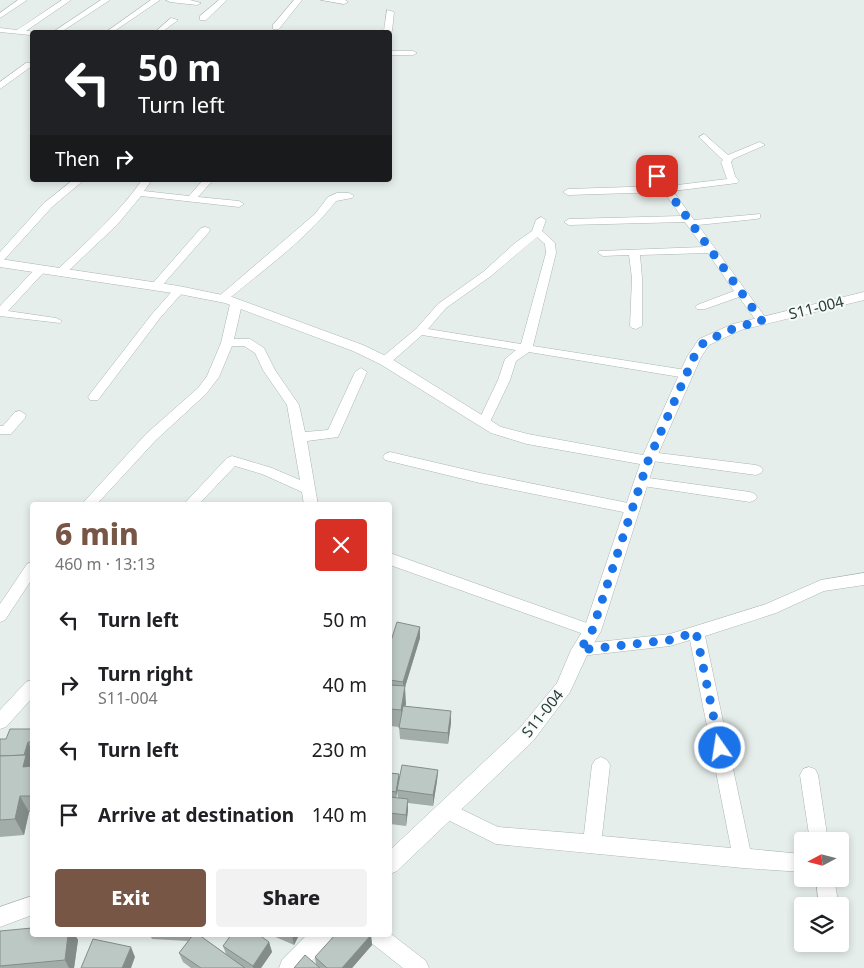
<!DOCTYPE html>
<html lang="en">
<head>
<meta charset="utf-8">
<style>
  :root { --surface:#fff; --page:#f2f2f2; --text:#202124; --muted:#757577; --accent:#785645 }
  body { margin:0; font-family:"Noto Sans",sans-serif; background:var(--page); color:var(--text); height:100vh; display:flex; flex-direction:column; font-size:19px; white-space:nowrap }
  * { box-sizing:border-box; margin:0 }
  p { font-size:16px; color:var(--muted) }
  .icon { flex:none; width:28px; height:28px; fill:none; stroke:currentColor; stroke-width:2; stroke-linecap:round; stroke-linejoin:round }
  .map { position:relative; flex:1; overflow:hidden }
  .details { position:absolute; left:30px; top:502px; width:362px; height:435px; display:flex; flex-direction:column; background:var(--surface); border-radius:5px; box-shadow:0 2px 8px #0003 }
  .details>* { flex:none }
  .banner { position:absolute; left:30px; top:30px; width:362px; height:152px; border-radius:5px; box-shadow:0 2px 8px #0003; background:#202124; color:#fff; overflow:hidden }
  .needle { width:32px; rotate:263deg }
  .tools { position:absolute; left:794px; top:832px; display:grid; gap:10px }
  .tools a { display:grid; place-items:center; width:55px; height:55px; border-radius:5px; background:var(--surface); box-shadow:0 2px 8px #0003; font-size:25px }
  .pin { position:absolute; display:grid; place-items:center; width:42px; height:42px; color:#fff; margin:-21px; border-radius:10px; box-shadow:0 2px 8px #0006 }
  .me { position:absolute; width:55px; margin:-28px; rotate:347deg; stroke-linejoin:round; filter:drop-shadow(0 0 4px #0008) }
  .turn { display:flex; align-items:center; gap:18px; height:105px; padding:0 25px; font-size:22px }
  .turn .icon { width:65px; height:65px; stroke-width:2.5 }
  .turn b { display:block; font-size:35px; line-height:42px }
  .then { display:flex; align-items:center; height:48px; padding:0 25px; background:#0003; gap:10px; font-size:19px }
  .round { display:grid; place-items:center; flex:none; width:52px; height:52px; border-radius:5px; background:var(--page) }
  .summary { display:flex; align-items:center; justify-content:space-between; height:85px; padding:0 25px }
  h1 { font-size:30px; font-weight:800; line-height:38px; color:var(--accent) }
  .action { display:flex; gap:10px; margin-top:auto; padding:10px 25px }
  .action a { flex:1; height:58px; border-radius:5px; background:var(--accent); color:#fff; font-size:20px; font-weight:800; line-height:58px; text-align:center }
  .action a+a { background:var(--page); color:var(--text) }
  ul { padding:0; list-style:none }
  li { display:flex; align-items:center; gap:15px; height:65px; padding:0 25px }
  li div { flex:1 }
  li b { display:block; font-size:19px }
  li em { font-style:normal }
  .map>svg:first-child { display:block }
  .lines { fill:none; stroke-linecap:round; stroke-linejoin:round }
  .minor-casing { stroke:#a9b6b2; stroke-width:1 }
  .tertiary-casing { stroke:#a9b6b2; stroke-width:1 }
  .minor { fill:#fff; fill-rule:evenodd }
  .tertiary { fill:#fff; fill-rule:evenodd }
  .wall { fill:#a2aca9 }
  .shaded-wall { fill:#848c89 }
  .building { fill:#bcc8c4; stroke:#848c89 }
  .route { stroke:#1a73e8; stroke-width:9; stroke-dasharray:0 16.2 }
  .labels { text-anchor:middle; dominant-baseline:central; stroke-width:4; stroke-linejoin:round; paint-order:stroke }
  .street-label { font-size:15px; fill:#273e3a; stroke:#f7faf9 }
</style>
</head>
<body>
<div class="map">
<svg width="864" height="968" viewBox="0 0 864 968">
  <rect width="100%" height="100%" fill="#e6eeeb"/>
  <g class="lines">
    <defs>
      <g id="minor">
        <path d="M18,0H27L0,18V13Z"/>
        <path d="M62,0H71L26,31H30V35L0,32V28L17,30Z"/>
        <path d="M101,0H110L61,32H53Z"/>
        <path d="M151,0H160L113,32H106Z"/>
        <path d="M166,0H190L201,3L197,5L170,2Z"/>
        <path d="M219,0H227L206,20H200V16Z"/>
        <path d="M294,0H302L279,29H273V25Z"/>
        <path d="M321,0H345L348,2L344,4Z"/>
        <path d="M387,10L394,12L392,31L390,33L382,32L384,30Z"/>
        <path d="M171,18L178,20L162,32H155Z"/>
        <path d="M390,51H413L417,53L413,55H390Z"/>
        <path d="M26,63H32V66L0,89V82Z"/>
        <path d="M704,134L728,155L757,143L760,142L765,145L733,159L731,162L735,176L739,181L737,183L673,191L694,220L760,214V218L756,219L698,225L768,321L766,323H758L739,297L705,309H697L695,307L697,305L734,291L708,253L640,255L642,278V326L636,329L632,328L630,326L632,278L629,255L603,256L598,253L599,251L703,247L685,222L569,225L564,222L569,219L681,216L664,192L568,195L563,192L568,189L660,186L652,176L657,173L660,174L669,186L727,179L721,162L723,160L699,137Z"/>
        <path d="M73,180H84L52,207L4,260L0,261V252L44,203Z"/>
        <path d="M142,180H152L144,191L189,196L203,180H213L198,197L239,201L244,204L239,207L141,196L117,225L65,274H57L56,272L57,270C88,241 119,213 142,180Z"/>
        <path d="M337,193H349L354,196L352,198L336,201C306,240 263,270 226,301H218L216,299L218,297L315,214L328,197Z"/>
        <path d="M541,217L546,220L542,231L555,243L556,253L533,346L686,370L690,371L692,374L690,377L686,378L529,352L516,361L510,380L490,422L484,426L478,422L498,380L505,359L516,350L422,335L389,364H381L379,361L381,358L416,329L438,304L483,272L515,243L532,231L536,220ZM537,237L545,244L546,253L521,344L428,329L446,308L491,276Z"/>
        <path d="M205,227L209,228L210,230L209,232L160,288H152L150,286L152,284L201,228Z"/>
        <path d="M41,266L45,267L46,269L45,271L8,311L56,318L62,321L60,323L0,316V306L37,267Z"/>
        <path d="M179,287L183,288L185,290L183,292L160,318L98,400H90L88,397L90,394L152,314L175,288Z"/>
        <path d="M236,301L242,304L234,339H250L264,348L275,370L299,405L305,432L328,430L355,372L361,368L367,372L338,437L307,441L318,505H304L302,492L262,474L235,466L198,505H183L227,458L232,456L272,468L300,480L287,405L263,370L255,353L244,346H232L219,377L206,394L156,440L96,505H81L146,434L198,388L207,376L221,343L230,304Z"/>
        <path d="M20,411L26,415L25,418L11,434H0V426H3L15,412Z"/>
        <path d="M390,452L480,473L633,504L638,505L640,509L638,513L633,514L480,483L385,460L383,457L385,454Z"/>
        <path d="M650,452L756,465L761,467L763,470L761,473L756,475L645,460L643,457L645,454Z"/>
        <path d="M641,477L750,492L755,494L757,497L755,500L750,502L636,485L634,482L636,479Z"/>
        <path d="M390,553L598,627L600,631L598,635L592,637L390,565Z"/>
        <path d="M32,562V579L5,620L0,622V604L27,564Z"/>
        <path d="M864,573V585L824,591L776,613L705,636L750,849L802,854V872L743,868L496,844L440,816L437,810L440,804L446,802L498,827L584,834L592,765L595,760L601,757L607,760L610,765L602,836L731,848L690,640L670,646L580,656L574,655L572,650L574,645L580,644L670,634L766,604L821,580Z"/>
        <path d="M32,680V698L6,727L0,729V710L26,682Z"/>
        <path d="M809,767L815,769L818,775L828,841H810L800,775L803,769Z"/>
        <path d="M816,879H834L839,906H819Z"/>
        <path d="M32,896V915L0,927V907Z"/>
        <path d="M390,933L426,961L429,968H403L370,942L367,935H390Z"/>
      </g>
      <g id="tertiary">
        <path d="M0,259L179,286L232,297L363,345L390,358L501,427L528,434L643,455L687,357L699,339L733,324L864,292V300L741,330L709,345L701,357L655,461L601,631L588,653L570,692L533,741L397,871L390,874V850L519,729L557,683L571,650L584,629L640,464L527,444L491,433L380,364L353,351L225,303L179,294L0,267Z"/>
        <path d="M307,935H333L330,943L305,968H279L282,960Z"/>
      </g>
    </defs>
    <use href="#minor" class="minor-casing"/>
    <use href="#tertiary" class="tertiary-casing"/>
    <use href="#minor" class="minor"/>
    <use href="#tertiary" class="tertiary"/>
  </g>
  <g class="wall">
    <path d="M420,627V638L405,687V706L451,723L448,744L400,739L399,727L390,726V644Z"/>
    <path d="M32,729V757L30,764L31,766H32V812H29L24,835L0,837V739H6Z"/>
    <path d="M438,770L437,781L433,806L408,803V810L406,826L390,824V797L398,798L397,791L396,798L390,797V773L399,774V779Z"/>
    <path d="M0,931L32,935H75L78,940L74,968H0Z"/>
    <path d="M150,935H199L226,954L223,946L269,942L272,952L261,968H191L183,962L179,953L188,941L152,939Z"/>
    <path d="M271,935H299L294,945Z"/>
    <path d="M371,935L372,945L352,968H294L316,965L315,957Z"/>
  </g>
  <g class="shaded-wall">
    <path d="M420,627V638L405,687L406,704L401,727V710L403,694V682Z"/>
    <path d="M451,711V723L448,744V733Z"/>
    <path d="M28,742L32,752V757L30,764L32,769L23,767L24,758Z"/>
    <path d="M438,770L437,781L433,806V795Z"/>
    <path d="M399,774V780L396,798V792Z"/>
    <path d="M20,796L29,812L24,835L15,819Z"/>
    <path d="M408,799V810L406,826V815Z"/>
    <path d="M68,935H75L78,940L74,968H69L65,960Z"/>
    <path d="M292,935H299L294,945Z"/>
    <path d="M371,935L372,945L352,968H342Z"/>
    <path d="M269,942L272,952L261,968H253V966Z"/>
    <path d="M131,947L135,957L131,968H122Z"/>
  </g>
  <g class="building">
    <path d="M397,622L420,627L403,682L390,680V644Z"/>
    <path d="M390,685L405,686L401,710L390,709Z"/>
    <path d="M403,706L451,711L448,733L399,728Z"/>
    <path d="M10,729H32V742H28L24,755L0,756V757V739H6Z"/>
    <path d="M26,755L23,767L32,766V796H20L15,819L0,820V756Z"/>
    <path d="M402,765L438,770L433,795L397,790Z"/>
    <path d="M390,773L399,774L396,792L390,791Z"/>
    <path d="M390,797L408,799L406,815L390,813Z"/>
    <path d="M32,928V935H68L65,960L0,966V931Z"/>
    <path d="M193,935H199L245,968H201L179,953Z"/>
    <path d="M231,935H259L269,942L253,966L223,946Z"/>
    <path d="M335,935H371L342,968H327L315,957Z"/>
    <path d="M93,939L131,947L122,968H81Z"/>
    <path d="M305,955L320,968H294Z"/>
  </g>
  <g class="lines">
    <path class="route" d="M657,176L762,321L737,327L704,342L694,357L648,461L592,631L580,650L670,640L696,632L720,748"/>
  </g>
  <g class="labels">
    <g class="street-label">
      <text transform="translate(816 307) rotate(-14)">S11-004</text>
      <text transform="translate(542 713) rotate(-51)">S11-004</text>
    </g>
  </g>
</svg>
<div class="tools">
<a><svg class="needle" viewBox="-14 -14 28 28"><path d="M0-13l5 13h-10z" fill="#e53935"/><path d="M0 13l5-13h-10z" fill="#757577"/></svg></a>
<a><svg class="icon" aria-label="layers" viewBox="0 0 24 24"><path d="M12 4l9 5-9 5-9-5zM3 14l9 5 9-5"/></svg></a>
</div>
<div class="pin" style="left:657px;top:176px;background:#d93025"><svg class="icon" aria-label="arrive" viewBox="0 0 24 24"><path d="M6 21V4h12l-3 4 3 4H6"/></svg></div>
<svg class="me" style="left:720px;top:748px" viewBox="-20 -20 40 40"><circle r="17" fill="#1a73e8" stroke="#fff" stroke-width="3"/><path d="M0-11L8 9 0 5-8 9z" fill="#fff"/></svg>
<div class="banner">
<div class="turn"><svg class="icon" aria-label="left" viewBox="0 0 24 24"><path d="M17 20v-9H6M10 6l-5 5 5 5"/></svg><div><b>50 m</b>Turn left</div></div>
<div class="then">Then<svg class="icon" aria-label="right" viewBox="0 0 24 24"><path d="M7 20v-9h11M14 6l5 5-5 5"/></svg></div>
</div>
<section class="details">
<div class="summary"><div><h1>6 min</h1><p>460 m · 13:13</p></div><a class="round" style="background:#d93025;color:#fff"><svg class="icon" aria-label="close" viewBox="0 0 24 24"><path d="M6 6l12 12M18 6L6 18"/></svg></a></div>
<ul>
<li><svg class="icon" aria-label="left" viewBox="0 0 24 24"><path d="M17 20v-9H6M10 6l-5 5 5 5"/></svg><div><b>Turn left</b></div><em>50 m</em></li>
<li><svg class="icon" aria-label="right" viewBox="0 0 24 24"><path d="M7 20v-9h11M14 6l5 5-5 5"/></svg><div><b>Turn right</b><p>S11-004</p></div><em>40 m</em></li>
<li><svg class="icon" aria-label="left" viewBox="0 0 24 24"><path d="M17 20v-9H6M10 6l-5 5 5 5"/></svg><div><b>Turn left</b></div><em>230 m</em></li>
<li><svg class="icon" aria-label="arrive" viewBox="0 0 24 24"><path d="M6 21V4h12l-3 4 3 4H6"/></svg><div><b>Arrive at destination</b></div><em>140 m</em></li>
</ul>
<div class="action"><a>Exit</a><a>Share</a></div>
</section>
</div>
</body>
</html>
